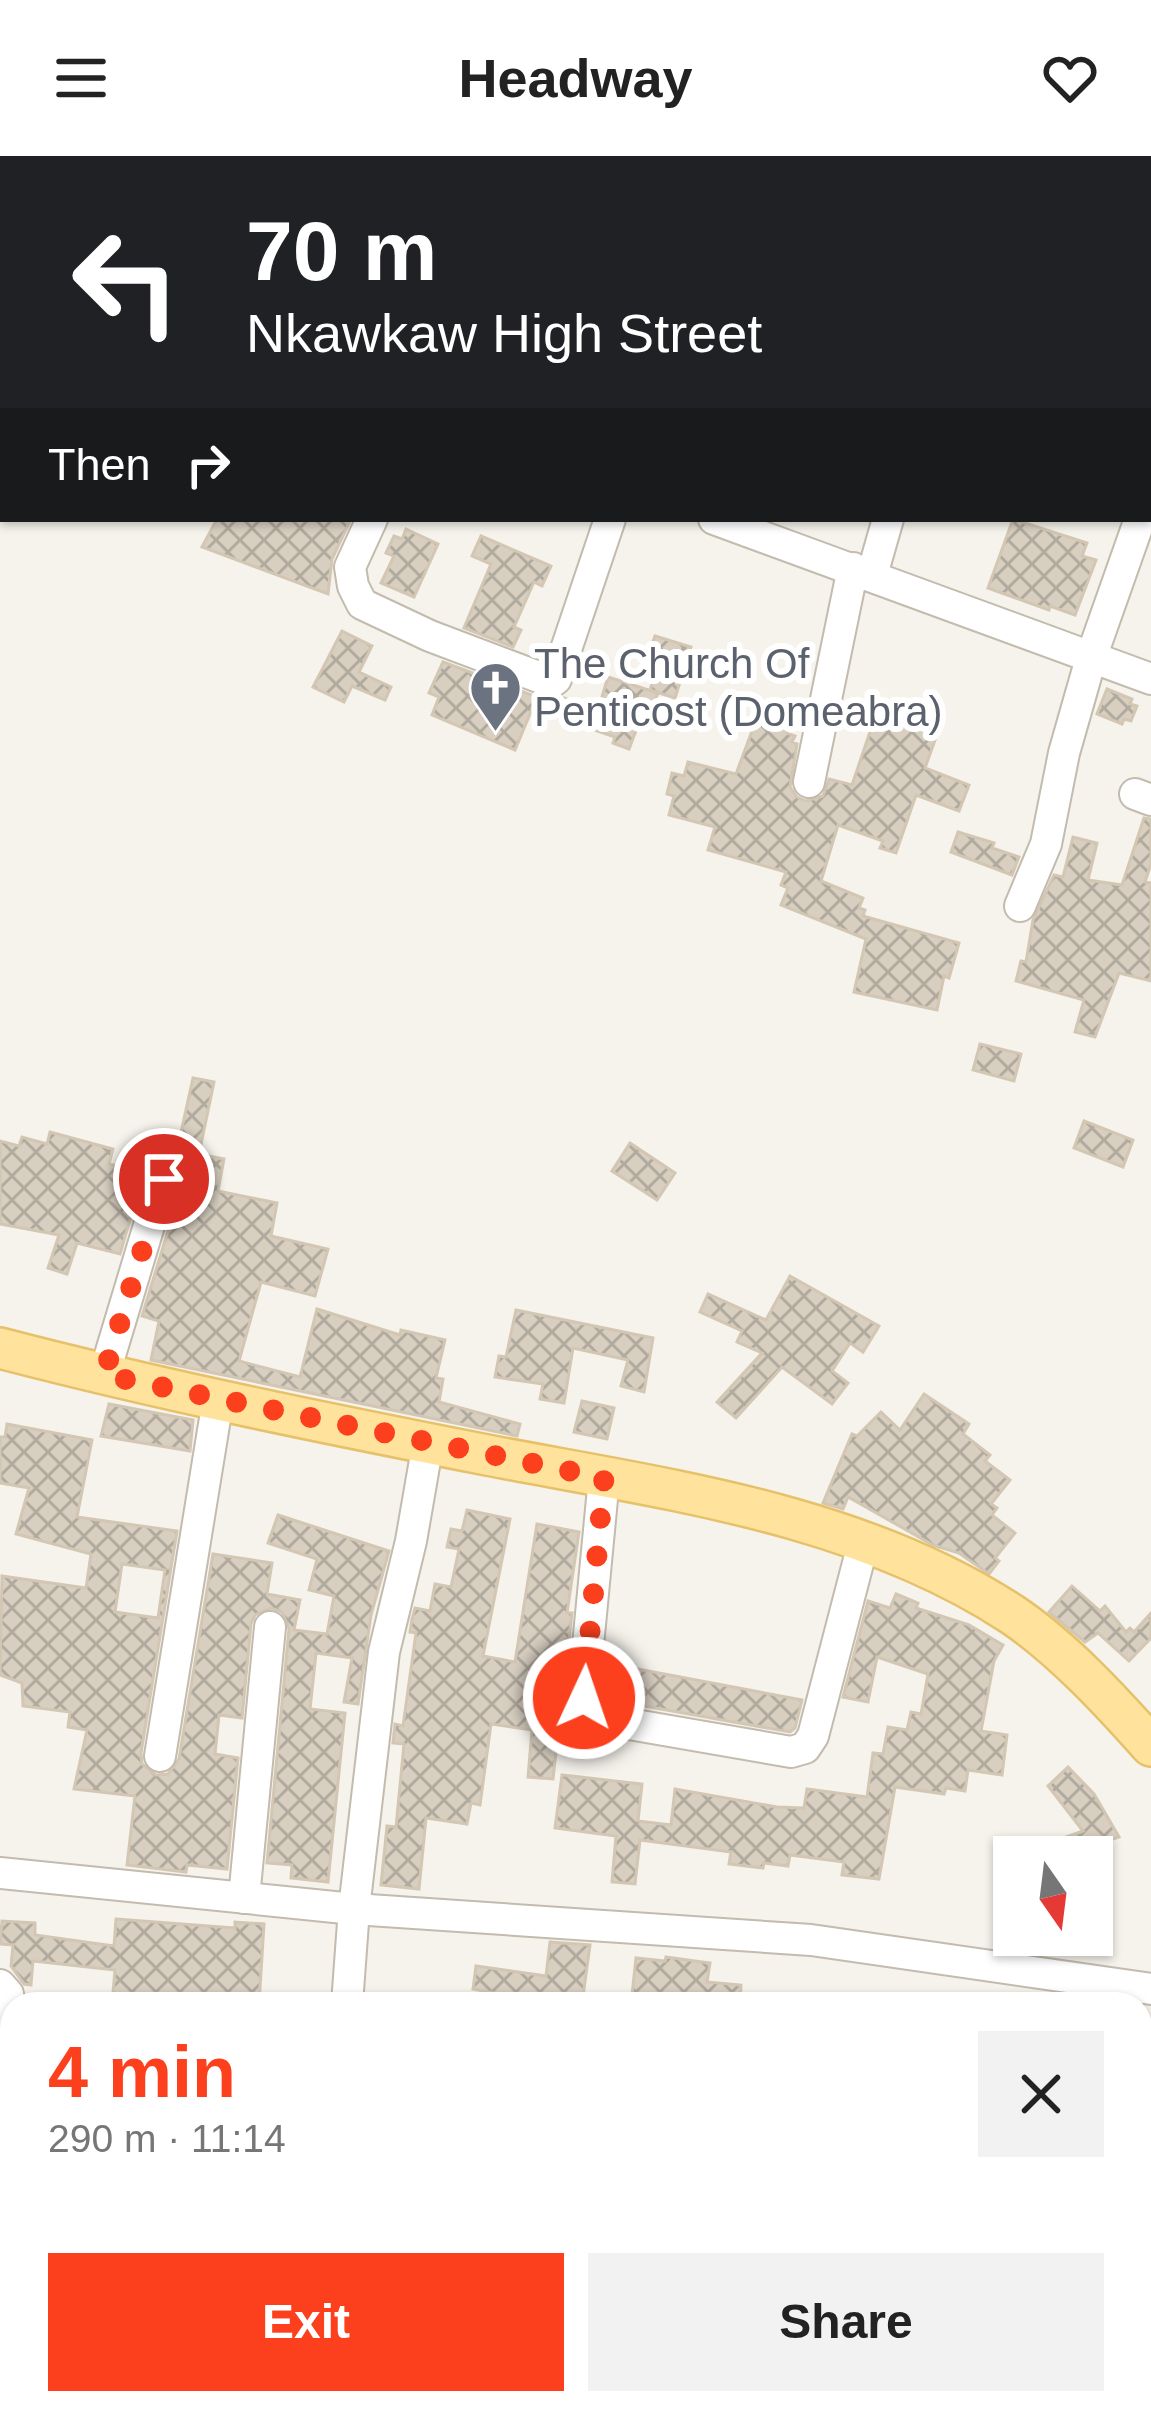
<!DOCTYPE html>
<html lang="en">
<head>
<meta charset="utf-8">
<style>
  :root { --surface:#fff; --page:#f2f2f2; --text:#222; --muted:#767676; --accent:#fc3f1d }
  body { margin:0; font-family:Arial,sans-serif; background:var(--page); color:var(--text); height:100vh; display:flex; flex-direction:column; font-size:45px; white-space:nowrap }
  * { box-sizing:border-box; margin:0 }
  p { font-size:39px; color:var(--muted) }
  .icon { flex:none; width:66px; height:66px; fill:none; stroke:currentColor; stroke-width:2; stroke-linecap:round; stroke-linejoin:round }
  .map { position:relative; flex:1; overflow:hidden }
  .details { position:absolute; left:0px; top:1836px; width:1152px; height:423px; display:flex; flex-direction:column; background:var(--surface); border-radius:36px 36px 0 0; box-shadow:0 3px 9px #0004 }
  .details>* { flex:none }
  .guide { position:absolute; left:0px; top:0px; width:1152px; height:366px; box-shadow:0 3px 9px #0004; background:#202124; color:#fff; overflow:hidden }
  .needle { width:78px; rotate:166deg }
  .tools { position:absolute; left:993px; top:1680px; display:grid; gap:24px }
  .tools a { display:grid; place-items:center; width:120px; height:120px; border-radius:0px; background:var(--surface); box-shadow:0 3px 9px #0004; font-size:60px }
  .pin { position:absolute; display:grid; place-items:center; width:102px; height:102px; color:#fff; margin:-51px; border:6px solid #fff; border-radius:50%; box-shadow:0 3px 12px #0007 }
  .me { position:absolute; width:132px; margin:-66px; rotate:3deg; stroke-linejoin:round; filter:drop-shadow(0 0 9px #0008) }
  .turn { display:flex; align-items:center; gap:42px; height:252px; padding:0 48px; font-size:54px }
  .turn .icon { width:156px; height:156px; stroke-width:2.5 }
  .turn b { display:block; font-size:84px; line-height:102px }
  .then { display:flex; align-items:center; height:114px; padding:0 48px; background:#0003; gap:24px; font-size:45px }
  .round { display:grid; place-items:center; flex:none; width:126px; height:126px; border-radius:0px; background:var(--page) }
  .headline { display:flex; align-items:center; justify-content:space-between; height:204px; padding:0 48px }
  h1 { font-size:72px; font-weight:700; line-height:90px; color:var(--accent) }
  .button { display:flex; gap:24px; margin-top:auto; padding:24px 48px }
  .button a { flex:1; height:138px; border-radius:0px; background:var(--accent); color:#fff; font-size:48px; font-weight:700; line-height:138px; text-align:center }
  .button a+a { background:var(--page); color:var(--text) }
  header { display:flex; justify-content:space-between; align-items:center; height:156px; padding:0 48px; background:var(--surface); font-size:54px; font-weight:700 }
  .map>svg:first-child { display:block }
  .building { fill:url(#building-cross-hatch); stroke:#d3c7b4; stroke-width:3; fill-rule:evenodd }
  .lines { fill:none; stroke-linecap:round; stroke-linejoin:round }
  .minor-casing { stroke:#c2bbae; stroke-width:34 }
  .major-casing { stroke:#e6c16a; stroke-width:44 }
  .minor { stroke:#fff; stroke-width:30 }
  .major { stroke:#ffe39c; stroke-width:39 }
  .route { stroke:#fc3f1d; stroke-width:21; stroke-dasharray:0 37.8 }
  .labels { text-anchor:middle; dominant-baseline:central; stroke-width:12; stroke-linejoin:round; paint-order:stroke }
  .worship-label { font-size:42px; fill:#5b616d; stroke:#fff; text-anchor:start }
</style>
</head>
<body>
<header><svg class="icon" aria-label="menu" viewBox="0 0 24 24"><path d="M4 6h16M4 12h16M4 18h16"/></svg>Headway<svg class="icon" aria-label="heart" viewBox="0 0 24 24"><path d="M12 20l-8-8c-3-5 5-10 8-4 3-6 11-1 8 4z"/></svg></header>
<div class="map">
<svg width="1151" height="2257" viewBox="0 0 1151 2257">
  <defs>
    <pattern id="building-cross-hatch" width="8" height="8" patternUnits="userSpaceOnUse" patternTransform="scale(3)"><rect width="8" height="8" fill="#d8cfc1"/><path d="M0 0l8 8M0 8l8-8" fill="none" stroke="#b1aa9e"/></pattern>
  </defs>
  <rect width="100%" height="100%" fill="#f6f3ec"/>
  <g class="building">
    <path d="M217,363H351L332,403L328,438L202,391Z"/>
    <path d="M1013,363L1087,387L1082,400L1096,404L1075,459L1050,450L1049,454L988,432Z"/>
    <path d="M406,373L438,388L414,441L381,427L394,400L386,397L394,380L402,383Z"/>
    <path d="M481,380L551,410L542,430L534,426L514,471L521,474L513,491L464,472L491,408L472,400Z"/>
    <path d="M342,475L372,490L359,516L391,531L385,544L352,530L344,546L313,531Z"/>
    <path d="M655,480L691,491L675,542L650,534L661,500L649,496Z"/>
    <path d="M443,506L537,541L515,594L432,559L439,541L429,537Z"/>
    <path d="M608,521L658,537L650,561L642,559L629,593L613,587L615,581L557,561L564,542L598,554Z"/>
    <path d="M1107,533L1132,543L1130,548L1137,550L1131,565L1124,563L1122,568L1097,558Z"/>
    <path d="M890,557L939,573L925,612L969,629L959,655L916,639L896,697L880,692L883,685L838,669L821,725L863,742L859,752L865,754L863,760L959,787L949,822L944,820L937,854L854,836L866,783L781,749L788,732L781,729L786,716L708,694L715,671L669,659L674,640L667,638L672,617L684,620L688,606L736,618L758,559L790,570L787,577L795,580L792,586L797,588L790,631L797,641L806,645L823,640L829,623L852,629L873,567L885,571Z"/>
    <path d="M1144,662L1151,663V708L1145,726L1151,727V825L1119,817L1095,881L1075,876L1084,844L1016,825L1021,805L1026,806L1033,764L1054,719L1063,721L1073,681L1097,687L1088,724L1122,729Z"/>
    <path d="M958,676L994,687L992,692L1019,701L1012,719L951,696Z"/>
    <path d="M980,888L1021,898L1014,925L973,914Z"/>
    <path d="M193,922L214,926L199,998L224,1003L218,1035L277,1047L271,1080L328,1093L315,1140L261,1126L239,1205L300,1221L317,1153L400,1179L401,1174L445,1184L436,1222L443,1223L439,1246L520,1268L517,1280L151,1204L159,1165L142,1160L182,1029V1017L174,1008Z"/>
    <path d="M1084,965L1133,984L1123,1011L1074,992Z"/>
    <path d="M50,976L113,993L109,1008L144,1017L120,1098L77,1087L67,1118L48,1112L59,1079L0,1068V985L19,990L22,981L47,988Z"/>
    <path d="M630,987L675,1017L657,1044L612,1015Z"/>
    <path d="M790,1120L879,1170L863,1196L850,1187L832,1215L848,1227L832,1248L782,1211L736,1262L717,1246L762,1197L737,1186L742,1175L700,1156L708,1138L766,1164Z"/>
    <path d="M516,1154L653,1182L644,1236L621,1230L628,1204L573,1192L564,1247L540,1243L543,1228L495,1221L499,1200L506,1201Z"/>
    <path d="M924,1238L969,1268L963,1278L990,1299L985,1305L1010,1324L991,1348L997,1352L992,1359L1015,1377L995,1402L999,1405L989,1418L959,1397L933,1389L848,1341L843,1353L823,1347L852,1278L857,1280L881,1256L900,1274Z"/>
    <path d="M582,1245L614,1252L607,1283L574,1276Z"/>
    <path d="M109,1248L193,1264L190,1295L101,1280Z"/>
    <path d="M7,1268L92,1284L77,1361L177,1375L141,1597L142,1608L156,1619L168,1618L179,1603L213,1398L272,1407L267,1438L300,1444L294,1474L327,1478L334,1440L309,1434L317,1403L268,1387L278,1359L389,1395L371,1459L358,1548L344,1546L352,1502L316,1497L310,1553L345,1557L328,1726L291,1722L292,1709L267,1707L289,1473L282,1456L271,1452L255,1459L251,1468L242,1562L219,1559L215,1598L238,1602L227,1713L187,1709L186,1716L127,1709L135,1640L74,1633L87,1574L68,1571L70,1556L23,1550L22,1527L0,1519L2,1420L86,1432L91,1398L16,1378L29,1332L0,1327V1281H5ZM122,1408L165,1414L158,1462L115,1456Z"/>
    <path d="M467,1354L510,1363L483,1500L515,1506L537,1368L579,1376L567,1457H572L553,1623L528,1621L532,1574L491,1568L480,1649L471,1647L467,1668L426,1662L419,1733L381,1729L387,1670L396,1671L404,1588L393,1587L395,1568L403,1570L416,1477L410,1476L412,1463L415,1452L430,1455L435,1428L451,1431L459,1393L447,1391L451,1373L462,1375Z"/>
    <path d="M1072,1430L1100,1455L1105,1450L1126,1476L1130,1472L1134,1476L1151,1457V1482L1129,1505L1098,1477L1085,1486L1049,1456Z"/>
    <path d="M896,1438L918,1447L916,1452L969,1469L1003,1489L994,1505L981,1575L1007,1579L1002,1619L968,1614L965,1635L946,1632L944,1638L895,1631L879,1723L842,1719L844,1706L790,1699L788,1710L764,1707L763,1712L729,1708L731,1696L640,1684L635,1728L612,1726L616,1680L555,1672L562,1619L642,1628L638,1665L671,1669L675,1633L777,1651L804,1652L807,1633L867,1641L873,1597L883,1598L888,1571L907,1574L911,1556L921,1558L928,1518L877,1501L868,1546L843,1541L868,1445L890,1452Z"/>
    <path d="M606,1507L802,1544L795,1572L790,1576L605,1543Z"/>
    <path d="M1068,1611L1094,1638L1119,1681L1061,1701L1055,1685L1083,1675L1048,1630Z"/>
    <path d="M116,1763L235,1772V1766L264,1768L259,1848H112L115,1814L33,1805L31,1829L24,1828L11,1810L13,1789L0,1788L2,1765L35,1767V1779L114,1790Z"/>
    <path d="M550,1786L590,1789L582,1848L547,1847L473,1833L476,1810L546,1820Z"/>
    <path d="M666,1801L710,1807L707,1826L741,1829L740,1848H631L636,1802L665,1805Z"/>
  </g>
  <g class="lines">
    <defs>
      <g id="minor">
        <path d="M406,0L413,3"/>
        <path d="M248,3V0"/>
        <path d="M514,3L515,0"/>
        <path d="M753,3L754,0"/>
        <path d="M1002,3L1003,0"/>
        <path d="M0,99L3,100"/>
        <path d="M1149,339L1151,333"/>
        <path d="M372,363L350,411L353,430L362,448L430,480L552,526L556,523L610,363"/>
        <path d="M714,363L1151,523"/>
        <path d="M872,419L888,363"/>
        <path d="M809,626L853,412"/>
        <path d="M1135,638L1151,644"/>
        <path d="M1020,750L1046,688L1064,597L1092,499L1140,363"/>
        <path d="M104,1219L163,1023"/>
        <path d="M604,1322L583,1542L591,1559L606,1564L791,1596L805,1592L813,1580L863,1388"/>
        <path d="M160,1600L218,1244"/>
        <path d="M0,1717L354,1753L811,1784L1151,1833"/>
        <path d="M244,1742L270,1471"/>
        <path d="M0,1829L8,1838L12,1866"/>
        <path d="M347,1848L354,1753L384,1496L411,1385L428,1287"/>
        <path d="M0,1904L12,1905"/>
        <path d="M1140,1938H1151"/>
        <path d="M0,2088L12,2089"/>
        <path d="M0,2167H12"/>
        <path d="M753,2247L758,2257"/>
        <path d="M308,2257L309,2247"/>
        <path d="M505,2257L506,2247"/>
      </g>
      <path id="major" d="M0,1192C161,1234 324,1267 487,1299C664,1333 858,1357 1013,1459C1063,1493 1111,1545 1151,1590"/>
    </defs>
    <use href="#minor" class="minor-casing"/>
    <use href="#major" class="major-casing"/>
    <use href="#minor" class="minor"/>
    <use href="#major" class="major"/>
  </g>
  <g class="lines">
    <path class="route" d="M164,1023L104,1219L604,1322L584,1542"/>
  </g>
  <defs>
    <symbol id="church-pin" viewBox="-11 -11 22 30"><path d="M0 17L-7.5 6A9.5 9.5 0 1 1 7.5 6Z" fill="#6b7280" stroke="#fff"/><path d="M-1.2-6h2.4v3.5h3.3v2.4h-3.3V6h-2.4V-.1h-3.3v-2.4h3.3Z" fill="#fff"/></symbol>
  </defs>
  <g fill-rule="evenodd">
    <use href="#church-pin" x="466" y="502" width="59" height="81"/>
  </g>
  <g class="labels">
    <g class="worship-label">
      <text x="534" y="507">The Church Of<tspan x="534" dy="48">Penticost (Domeabra)</tspan></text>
    </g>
  </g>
</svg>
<div class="tools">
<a><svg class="needle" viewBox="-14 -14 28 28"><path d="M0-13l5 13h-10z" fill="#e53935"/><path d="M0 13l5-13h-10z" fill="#767676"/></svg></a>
</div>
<div class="pin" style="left:164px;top:1023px;background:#d93025"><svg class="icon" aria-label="arrive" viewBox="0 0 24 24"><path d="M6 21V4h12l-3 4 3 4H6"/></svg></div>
<svg class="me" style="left:584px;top:1542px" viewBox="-20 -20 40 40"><circle r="17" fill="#fc3f1d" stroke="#fff" stroke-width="3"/><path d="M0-11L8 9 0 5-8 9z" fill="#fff"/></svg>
<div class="guide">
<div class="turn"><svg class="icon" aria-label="left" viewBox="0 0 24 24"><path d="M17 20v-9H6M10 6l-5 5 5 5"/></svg><div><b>70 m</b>Nkawkaw High Street</div></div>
<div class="then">Then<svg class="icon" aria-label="right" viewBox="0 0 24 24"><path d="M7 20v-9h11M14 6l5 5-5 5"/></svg></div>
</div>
<section class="details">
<div class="headline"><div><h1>4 min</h1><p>290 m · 11:14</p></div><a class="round"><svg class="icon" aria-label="close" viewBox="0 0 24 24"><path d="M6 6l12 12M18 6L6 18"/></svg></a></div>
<div class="button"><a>Exit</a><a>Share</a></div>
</section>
</div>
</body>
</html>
